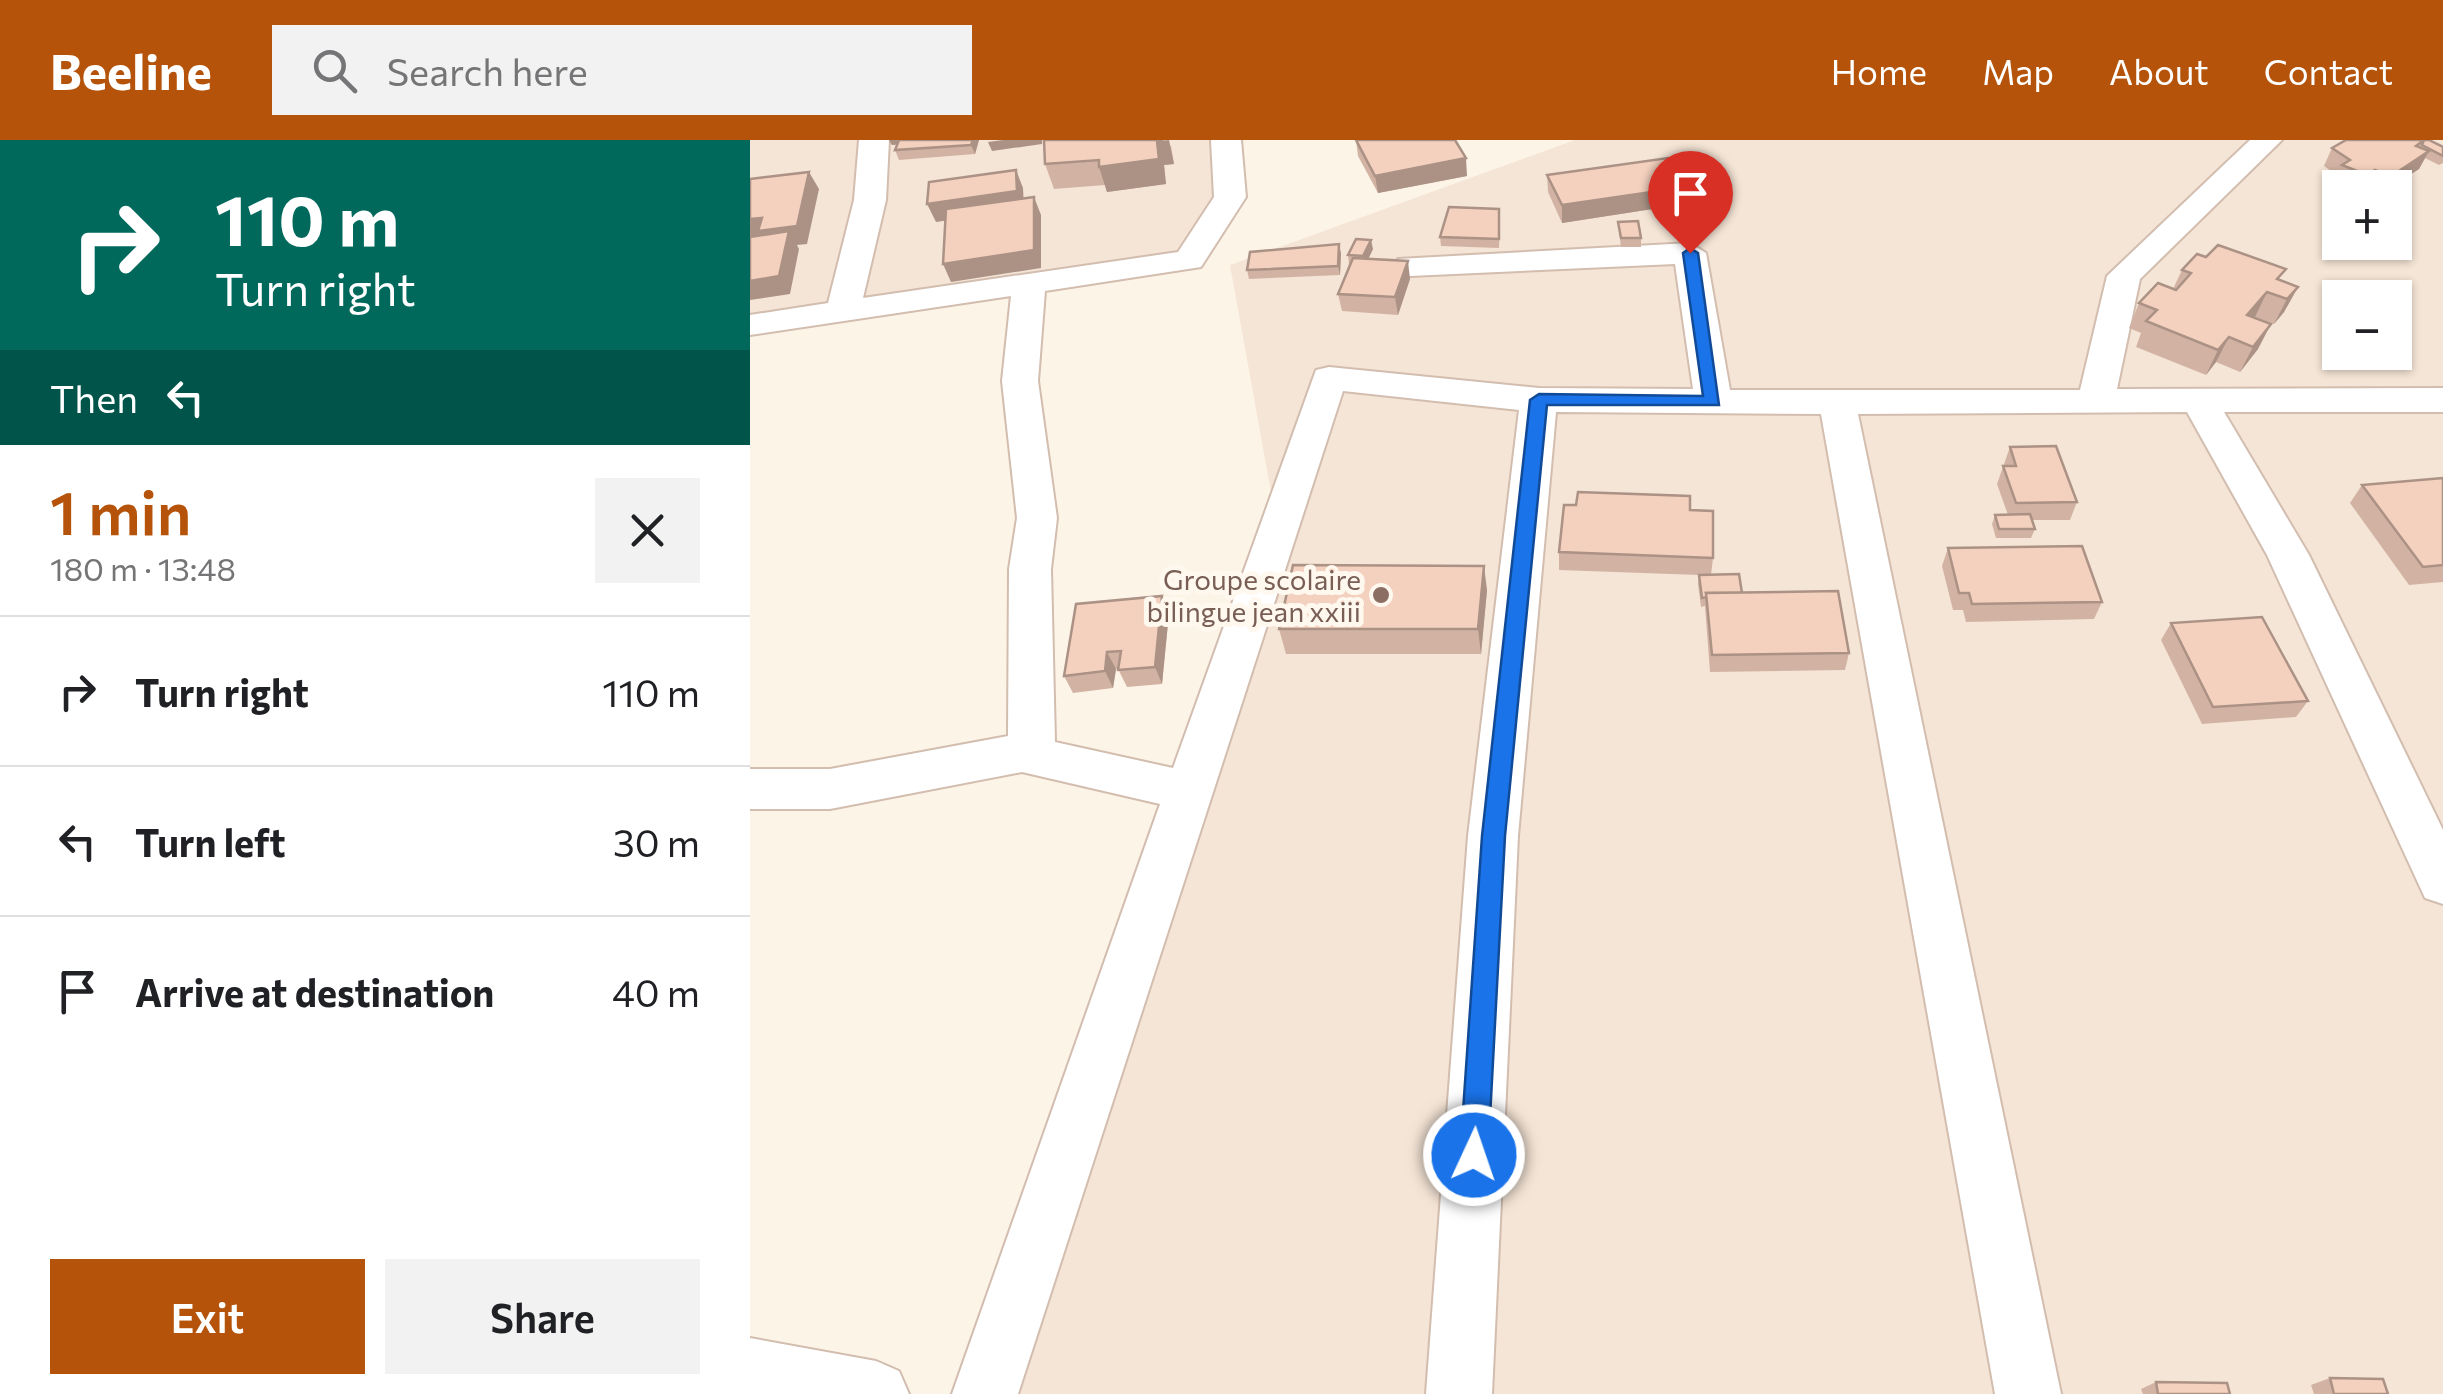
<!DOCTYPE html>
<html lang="en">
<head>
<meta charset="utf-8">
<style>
  :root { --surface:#fff; --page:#f2f2f2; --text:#202124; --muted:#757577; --line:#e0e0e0; --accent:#b45309 }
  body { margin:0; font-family:Commissioner,sans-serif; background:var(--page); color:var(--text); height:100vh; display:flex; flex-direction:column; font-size:38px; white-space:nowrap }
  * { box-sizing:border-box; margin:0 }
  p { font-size:32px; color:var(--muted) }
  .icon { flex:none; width:55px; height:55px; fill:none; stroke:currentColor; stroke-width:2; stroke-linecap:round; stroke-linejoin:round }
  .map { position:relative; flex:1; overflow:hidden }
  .drawer { display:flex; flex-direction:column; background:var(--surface); width:750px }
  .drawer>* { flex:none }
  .top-card { background:#00695c; color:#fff; overflow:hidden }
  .buttons { position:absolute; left:1572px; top:30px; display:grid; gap:20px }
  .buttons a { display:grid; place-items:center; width:90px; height:90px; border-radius:0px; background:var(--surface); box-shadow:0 2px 8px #0004; font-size:50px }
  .pin { position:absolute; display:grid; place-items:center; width:85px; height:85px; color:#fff; margin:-102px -42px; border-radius:50% 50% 50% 0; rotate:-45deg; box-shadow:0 0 10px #0007 }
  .pin .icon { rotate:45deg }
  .me { position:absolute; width:110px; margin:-55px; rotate:3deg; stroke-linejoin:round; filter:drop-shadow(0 0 8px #0008) }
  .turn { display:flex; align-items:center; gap:35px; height:210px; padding:0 50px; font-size:45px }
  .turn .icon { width:130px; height:130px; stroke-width:2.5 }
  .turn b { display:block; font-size:70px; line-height:85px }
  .then { display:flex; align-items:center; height:95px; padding:0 50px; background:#0003; gap:20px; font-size:38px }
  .round { display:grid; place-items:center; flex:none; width:105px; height:105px; border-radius:0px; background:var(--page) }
  .headline { display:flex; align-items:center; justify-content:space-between; height:170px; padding:0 50px }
  h1 { font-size:60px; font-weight:600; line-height:75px; color:var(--accent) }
  .button { display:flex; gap:20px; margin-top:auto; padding:20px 50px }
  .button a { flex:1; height:115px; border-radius:0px; background:var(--accent); color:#fff; font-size:40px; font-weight:600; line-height:115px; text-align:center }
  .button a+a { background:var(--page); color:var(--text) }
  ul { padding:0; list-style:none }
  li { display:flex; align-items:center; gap:30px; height:150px; padding:0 50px; border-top:2px solid var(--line) }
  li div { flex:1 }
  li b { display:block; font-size:38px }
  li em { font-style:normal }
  header { display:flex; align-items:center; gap:60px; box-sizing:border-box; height:140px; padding:0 50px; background:var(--accent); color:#fff }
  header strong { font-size:48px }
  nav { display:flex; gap:55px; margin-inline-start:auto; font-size:35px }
  .search { width:700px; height:90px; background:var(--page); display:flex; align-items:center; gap:25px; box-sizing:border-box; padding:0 35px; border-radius:0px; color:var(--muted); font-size:38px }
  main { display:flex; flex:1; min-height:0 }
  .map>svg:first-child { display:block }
  .residential { fill:#f5e5d6; fill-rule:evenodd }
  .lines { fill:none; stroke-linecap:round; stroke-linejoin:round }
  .street-casing { stroke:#d2bdaf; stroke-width:4 }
  .street { fill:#fff; fill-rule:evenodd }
  .wall { fill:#d2b3a3 }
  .shaded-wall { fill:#ab9285 }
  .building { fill:#f4d0be; stroke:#ab9285; stroke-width:2.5 }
  .route { fill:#1a73e8; stroke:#114b97; stroke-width:2.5 }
  .education-dot { fill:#8d6e63; stroke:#fff8ef; stroke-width:4 }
  .labels { text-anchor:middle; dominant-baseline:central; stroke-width:10; stroke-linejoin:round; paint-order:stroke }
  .education-label { font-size:28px; fill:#785e54; stroke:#fff8ef; text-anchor:end }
</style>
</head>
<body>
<header>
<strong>Beeline</strong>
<div class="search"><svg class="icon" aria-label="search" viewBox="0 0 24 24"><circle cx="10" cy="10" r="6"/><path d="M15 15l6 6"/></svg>Search here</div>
<nav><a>Home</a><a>Map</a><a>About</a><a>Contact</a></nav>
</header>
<main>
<section class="drawer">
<div class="top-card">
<div class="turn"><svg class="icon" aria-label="right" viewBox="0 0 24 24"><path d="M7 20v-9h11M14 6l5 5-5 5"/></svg><div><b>110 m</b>Turn right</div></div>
<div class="then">Then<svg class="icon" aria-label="left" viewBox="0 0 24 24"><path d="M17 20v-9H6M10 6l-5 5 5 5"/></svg></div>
</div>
<div class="headline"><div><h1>1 min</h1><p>180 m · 13:48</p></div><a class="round"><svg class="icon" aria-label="close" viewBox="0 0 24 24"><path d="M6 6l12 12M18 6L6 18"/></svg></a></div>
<ul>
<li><svg class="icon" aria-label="right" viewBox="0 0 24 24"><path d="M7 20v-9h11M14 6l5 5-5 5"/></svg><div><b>Turn right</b></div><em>110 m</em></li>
<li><svg class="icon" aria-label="left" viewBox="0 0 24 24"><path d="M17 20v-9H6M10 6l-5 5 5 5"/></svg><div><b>Turn left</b></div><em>30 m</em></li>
<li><svg class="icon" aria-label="arrive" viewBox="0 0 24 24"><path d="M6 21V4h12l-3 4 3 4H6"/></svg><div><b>Arrive at destination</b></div><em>40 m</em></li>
</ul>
<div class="button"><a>Exit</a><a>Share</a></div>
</section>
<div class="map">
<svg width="1693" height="1254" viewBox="0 0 1693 1254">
  <rect width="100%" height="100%" fill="#fdf4e8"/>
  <g class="residential">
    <path d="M0,0H467L480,57L439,120L0,190Z"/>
    <path d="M825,0H1693V1254H261L522,358L480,125ZM1590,48H1645V102H1590ZM1590,158H1645V212H1590Z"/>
  </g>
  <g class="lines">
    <defs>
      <g id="street">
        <path d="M109,0H139L136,60L113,158L428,112L464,57L461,0H491L496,57L451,127L295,151L288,241L307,378L301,429L305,602L423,628L566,230L579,227L789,248L943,249L925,124L660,136L648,133L643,126L648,119L940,103L956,113L980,250H1330L1357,136L1500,0H1532L1390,139L1367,249L1693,248V272H1474L1559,415L1693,690V764L1675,758L1517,415L1437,272L1108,274L1311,1254H1245L1071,274L806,272L768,696L742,1254H676L718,696L769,270L593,251L268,1254H202L410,664L272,632L80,669H0V629H80L258,596L259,429L267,378L252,241L261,156L0,195V175L78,163L104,60Z"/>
        <path d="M0,1198L126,1221L149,1231L159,1254H0Z"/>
      </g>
    </defs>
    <use href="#street" class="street-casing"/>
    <use href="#street" class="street"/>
  </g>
  <g class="wall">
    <path d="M139,0H229L225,14L149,20L145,10L147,4L142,5Z"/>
    <path d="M606,0L717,36L628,53L608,16Z"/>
    <path d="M1679,0L1693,16V23L1689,25L1675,18L1669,29L1640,48H1595L1583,42L1587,35L1574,26L1582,8Z"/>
    <path d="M421,6L424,24L414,25L416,44L357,52L355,45L304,49L295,24Z"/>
    <path d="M797,35L935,64L812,83L798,52Z"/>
    <path d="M750,78L749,108L691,106L690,97Z"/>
    <path d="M868,82L891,98V107H871Z"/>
    <path d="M623,109L618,119L660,139L648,175L592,171L588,154L599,124L598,115Z"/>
    <path d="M591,113L590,135L499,139L497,130Z"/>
    <path d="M1432,130L1530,140L1548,147L1534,172L1524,184L1504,177L1508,209L1490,232L1466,222L1456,235L1386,207L1391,193L1379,188L1389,163L1423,149Z"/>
    <path d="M1260,307L1327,362L1320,380H1282L1285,389L1281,398H1246L1242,384L1245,375H1258L1247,344Z"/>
    <path d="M1693,338V442L1659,445L1600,363L1612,345Z"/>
    <path d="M940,370L963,418L961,435L1099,513L1095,530L960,532L955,466L951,467L948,444L949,435L809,430V412Z"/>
    <path d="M1198,408L1352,462L1344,479L1216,482L1213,470H1203L1192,426Z"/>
    <path d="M737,450L731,514H536L529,489Z"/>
    <path d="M419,473L412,544L377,547L368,529H366L363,548L323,553L314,536Z"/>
    <path d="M1421,483L1558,561L1546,577L1452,584L1411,500Z"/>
    <path d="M1580,1238L1638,1254H1564L1561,1245Z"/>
    <path d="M1406,1242L1480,1254H1393L1391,1249Z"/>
  </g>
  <g class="shaded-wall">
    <path d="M139,0H154L155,4L142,5Z"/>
    <path d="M223,0H229L225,14L221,5Z"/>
    <path d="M253,0H292V4L242,11L238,2Z"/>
    <path d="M419,0L424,24L414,25L416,44L357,52L349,27L407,1Z"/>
    <path d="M1679,11L1669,29L1640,48H1634L1640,37Z"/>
    <path d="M716,18L717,36L628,53L625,36Z"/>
    <path d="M266,30L273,48L274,69L186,82L177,64Z"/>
    <path d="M1625,30L1616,48H1611L1617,35Z"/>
    <path d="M59,32L69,49L57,104L47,105L49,109L40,154L0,160V79L12,78Z"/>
    <path d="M936,47L935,64L812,83V65Z"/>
    <path d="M284,57L291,75V128L201,142L193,124Z"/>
    <path d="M621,100L623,109L615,126L613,116Z"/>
    <path d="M589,104L591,113L590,135L588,126Z"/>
    <path d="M658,121L660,139L648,175L645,157Z"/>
    <path d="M1548,147L1534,172L1524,184L1537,159Z"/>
    <path d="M1517,152L1505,177L1497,175Z"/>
    <path d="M1521,184L1508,209L1490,232L1503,207Z"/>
    <path d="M1479,197L1466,222L1456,235L1468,210Z"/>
    <path d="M734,426L737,450L731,514L728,489Z"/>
    <path d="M412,456L419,473L412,544L405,527Z"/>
    <path d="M357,512L366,529L363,548L355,531Z"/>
  </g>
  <g class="building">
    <path d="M149,0H223L221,5L145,10Z"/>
    <path d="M294,0H413L407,1L409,19L349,27V20L295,24Z"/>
    <path d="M606,0H705L716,18L625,36Z"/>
    <path d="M1596,0H1674L1666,6L1679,11L1640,37L1625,30L1617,35L1592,25L1600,20L1582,8Z"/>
    <path d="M1674,0H1679L1693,7V16L1672,5Z"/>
    <path d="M918,18L936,47L812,65L797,35Z"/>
    <path d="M266,30L267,51L177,64L179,42Z"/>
    <path d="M59,32L47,86L8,91L12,78L0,79V39Z"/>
    <path d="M284,57V110L193,124L196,69Z"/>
    <path d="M699,67L749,69V99L690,97Z"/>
    <path d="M888,81L891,98H871L868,82Z"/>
    <path d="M39,91L29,136L0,141V97Z"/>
    <path d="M606,99L621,100L613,116L598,115Z"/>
    <path d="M589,104L588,126L497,130L500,112Z"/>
    <path d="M1468,105L1536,129L1527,139L1548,147L1537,159L1517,152L1497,175L1521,184L1503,207L1479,197L1468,210L1396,181L1407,170L1389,163L1408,143L1426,150L1441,133L1432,130L1447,114L1456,117Z"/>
    <path d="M603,118L658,121L645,157L588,154Z"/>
    <path d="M1306,306L1327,362L1266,363L1253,326H1266L1260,307Z"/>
    <path d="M1693,338V425L1673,427L1612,345Z"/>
    <path d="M828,352L940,356V370L963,371V418L809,412L814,365H826Z"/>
    <path d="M1280,374L1285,389H1249L1245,375Z"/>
    <path d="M1332,406L1352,462L1222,464L1219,453H1209L1198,408Z"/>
    <path d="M543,425L734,426L728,489H529Z"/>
    <path d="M989,434L992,453H956L957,457L952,458L949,435Z"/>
    <path d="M1088,451L1099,513L962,515L956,453Z"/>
    <path d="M412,456L405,527L368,530L371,511L357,512L355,531L314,536L326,464Z"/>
    <path d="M1512,477L1558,561L1463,567L1421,483Z"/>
    <path d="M1580,1238L1633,1239L1638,1254H1584Z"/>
    <path d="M1406,1242L1477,1243L1480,1254H1408Z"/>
  </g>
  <path class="route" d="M940,108L948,113L969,265H797L755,696L738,1015L734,1025L724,1029L714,1025L710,1015L732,696L780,260L789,254L953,256L933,113Z"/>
  <circle class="education-dot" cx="631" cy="455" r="10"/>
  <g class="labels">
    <g class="education-label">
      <text x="611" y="439">Groupe scolaire<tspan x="611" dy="32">bilingue jean xxiii</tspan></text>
    </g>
  </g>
</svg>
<div class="buttons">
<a>+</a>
<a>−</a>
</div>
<div class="pin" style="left:940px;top:113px;background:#d93025"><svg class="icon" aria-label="arrive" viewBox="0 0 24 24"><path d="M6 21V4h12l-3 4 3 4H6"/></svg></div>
<svg class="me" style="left:724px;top:1015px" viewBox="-20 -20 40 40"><circle r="17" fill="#1a73e8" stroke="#fff" stroke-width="3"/><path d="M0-11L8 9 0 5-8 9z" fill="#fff"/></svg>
</div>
</main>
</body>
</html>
